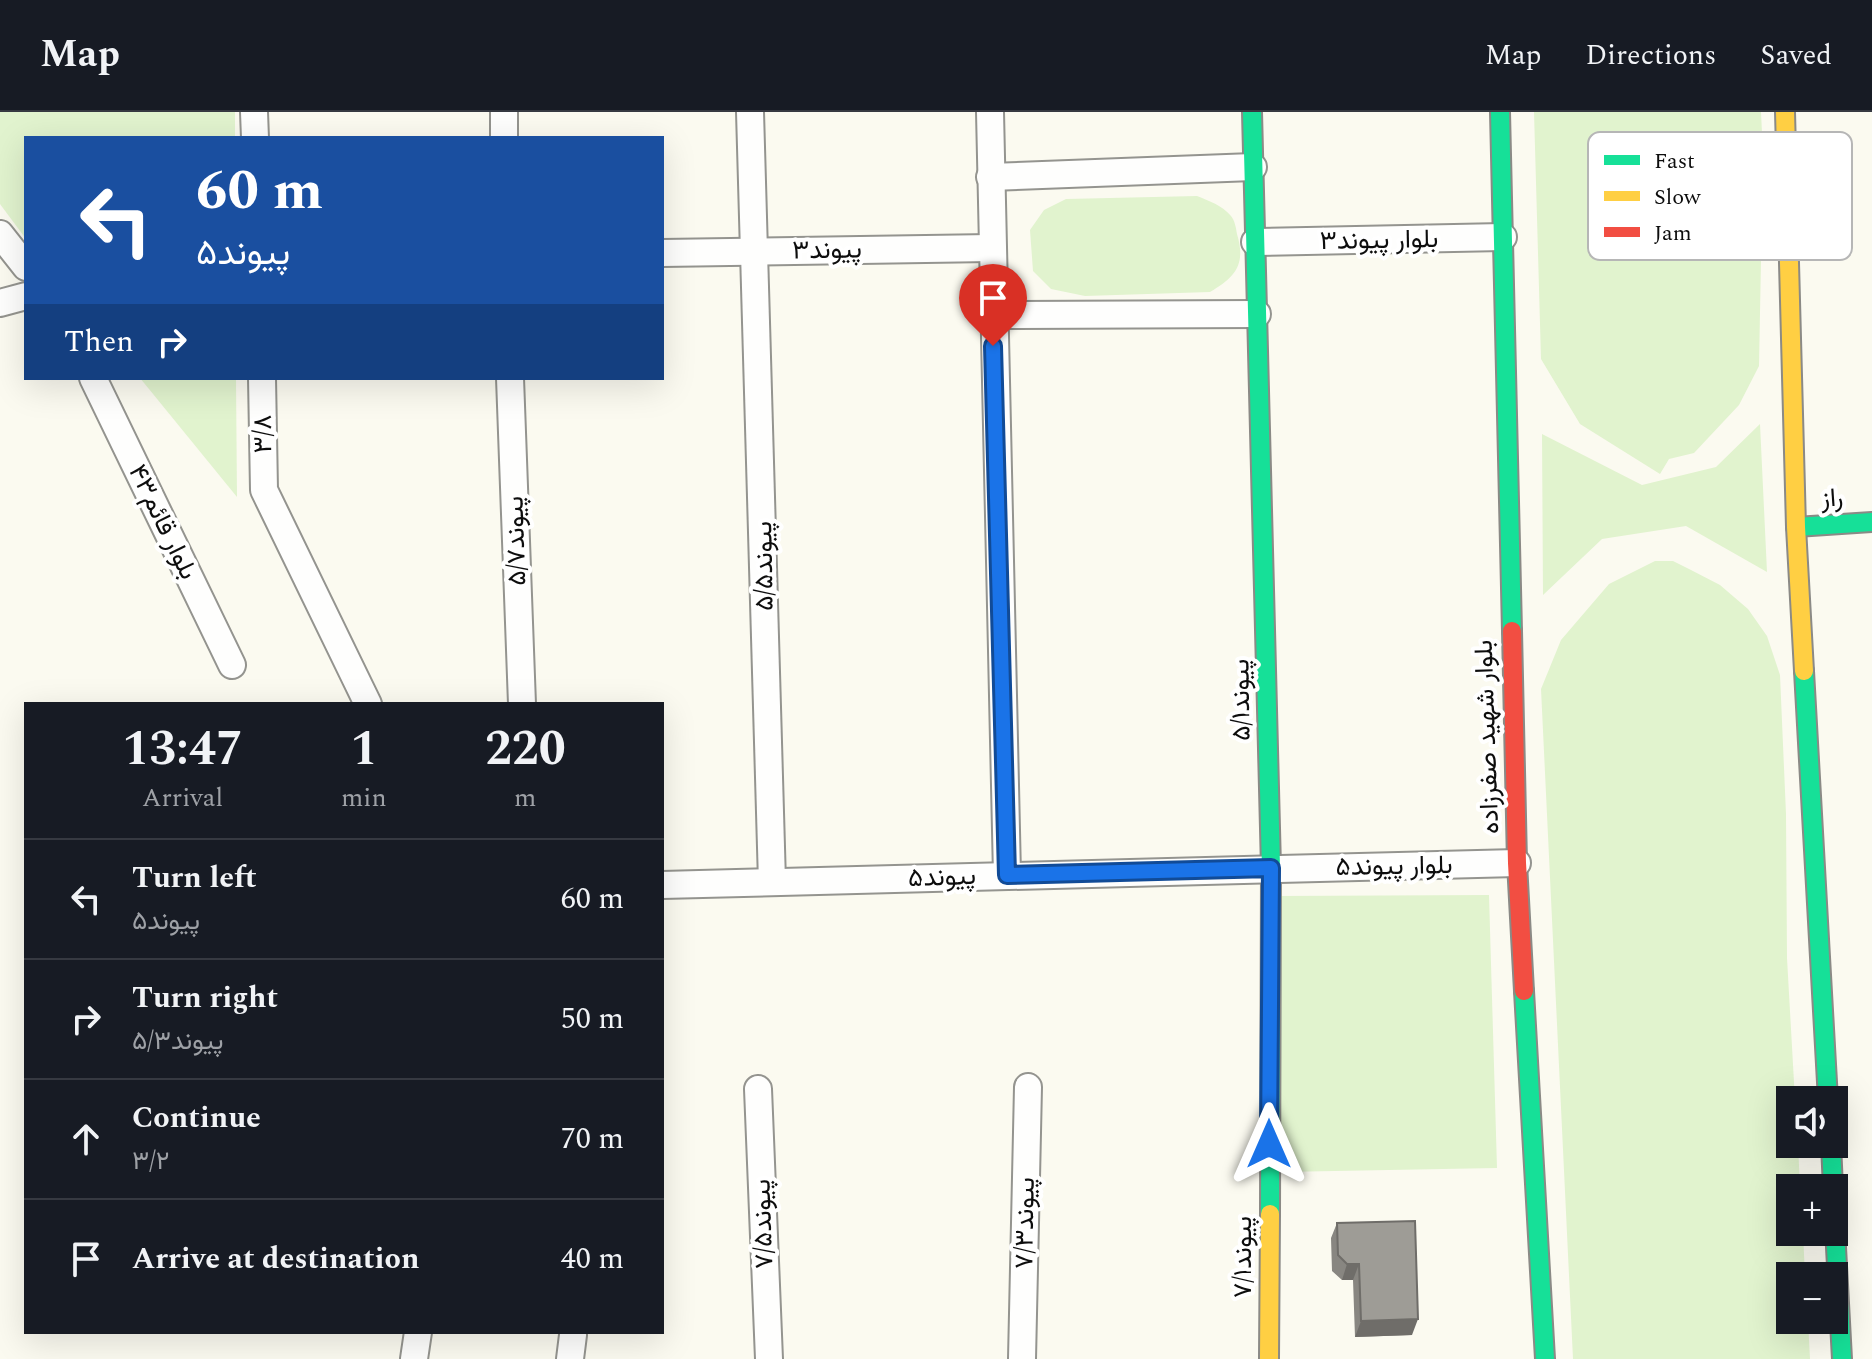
<!DOCTYPE html>
<html lang="en">
<head>
<meta charset="utf-8">
<style>
  :root { --surface:#171b24; --page:#242831; --text:#f1f3f6; --muted:#9ea1a6; --line:#363941 }
  body { margin:0; font-family:Spectral,Vazirmatn,serif; background:var(--page); color:var(--text); height:100vh; display:flex; flex-direction:column; font-size:30px; white-space:nowrap }
  * { box-sizing:border-box; margin:0 }
  p { font-size:26px; color:var(--muted) }
  .icon { flex:none; width:44px; height:44px; fill:none; stroke:currentColor; stroke-width:2; stroke-linecap:round; stroke-linejoin:round }
  .map { position:relative; flex:1; overflow:hidden }
  .details { position:absolute; left:24px; top:590px; width:640px; height:632px; display:flex; flex-direction:column; background:var(--surface); border-radius:0px; box-shadow:0 8px 32px #0002 }
  .details>* { flex:none }
  .hud { position:absolute; left:24px; top:24px; width:640px; height:244px; border-radius:0px; box-shadow:0 8px 32px #0002; background:#1a4fa0; color:#fff; overflow:hidden }
  .buttons { position:absolute; left:1776px; top:974px; display:grid; gap:16px }
  .buttons a { display:grid; place-items:center; width:72px; height:72px; border-radius:0px; background:var(--surface); box-shadow:0 8px 32px #0002; font-size:40px }
  .pin { position:absolute; display:grid; place-items:center; width:68px; height:68px; color:#fff; margin:-82px -34px; border-radius:50% 50% 50% 0; rotate:-45deg; box-shadow:0 0 8px #0007 }
  .pin .icon { rotate:45deg }
  .me { position:absolute; width:88px; margin:-44px; rotate:0deg; stroke-linejoin:round; filter:drop-shadow(0 0 6px #0008) }
  .turn { display:flex; align-items:center; gap:28px; height:168px; padding:0 40px; font-size:36px }
  .turn .icon { width:104px; height:104px; stroke-width:2.5 }
  .turn b { display:block; font-size:56px; line-height:68px }
  .then { display:flex; align-items:center; height:76px; padding:0 40px; background:#0003; gap:16px; font-size:30px }
  .eta { display:flex; justify-content:space-evenly; align-items:center; height:136px; text-align:center }
  .eta b { font-size:48px; font-weight:700; line-height:56px }
  ul { padding:0; list-style:none }
  li { display:flex; align-items:center; gap:24px; height:120px; padding:0 40px; border-top:2px solid var(--line) }
  li div { flex:1 }
  li b { display:block; font-size:30px }
  li em { font-style:normal }
  header { display:flex; align-items:center; gap:48px; box-sizing:border-box; height:112px; padding:0 40px; background:var(--surface); border-bottom:2px solid var(--line) }
  header strong { font-size:38px }
  nav { display:flex; gap:44px; margin-inline-start:auto; font-size:28px }
  .map>svg:first-child { display:block }
  .green { fill:#e1f3ce }
  .lines { fill:none; stroke-linecap:round; stroke-linejoin:round }
  .street-casing { stroke:#94948f; stroke-width:30 }
  .fast-casing { stroke:#8b8a86; stroke-width:22 }
  .slow-casing { stroke:#8b8a86; stroke-width:22 }
  .jam-casing { stroke:#8b8a86; stroke-width:22 }
  .street { stroke:#fefefd; stroke-width:26 }
  .fast { stroke:#16e098; stroke-width:18 }
  .slow { stroke:#ffcf43; stroke-width:18 }
  .jam { stroke:#f24e42; stroke-width:18 }
  .wall { fill:#888681 }
  .shaded-wall { fill:#6f6d69 }
  .building { fill:#9e9c96; stroke:#6f6d69; stroke-width:2 }
  .route-casing { stroke:#114b97; stroke-width:20 }
  .route { stroke:#1a73e8; stroke-width:14 }
  .labels { text-anchor:middle; dominant-baseline:central; stroke-width:8; stroke-linejoin:round; paint-order:stroke }
  .street-label { font-size:26px; fill:#0d0d0d; stroke:#fff }
  .key { fill:#fff; stroke:#b6b6b6; stroke-width:2 }
  .key-label { font-size:22px; fill:#0d0d0d }
</style>
</head>
<body>
<header>
<strong>Map</strong>
<nav><a>Map</a><a>Directions</a><a>Saved</a></nav>
</header>
<div class="map">
<svg width="1872" height="1247" viewBox="0 0 1872 1247">
  <rect width="100%" height="100%" fill="#fbfaf0"/>
  <g class="green">
    <path d="M0,0H235V26H26V127L0,92Z"/>
    <path d="M1534,0H1761L1763,42L1759,254L1739,293L1694,341L1669,347L1660,362L1580,312L1541,247Z"/>
    <path d="M1197,84C1209,89 1222,93 1231,104C1235,109 1236,116 1237,122C1246,152 1236,165 1210,180L1085,184L1051,177L1033,159L1030,118L1044,98L1066,87Z"/>
    <path d="M140,266H236L237,385Z"/>
    <path d="M1760,312L1767,460L1686,414L1602,427L1543,483L1542,322L1642,373L1716,355Z"/>
    <path d="M1655,449H1673L1691,458L1720,473L1748,497L1767,524L1780,563L1786,702L1787,846L1795,988H1790V1032H1798L1800,1076H1790V1120H1803L1805,1164H1790V1208H1808L1810,1247H1573L1541,577L1561,528L1609,472Z"/>
    <path d="M1489,783L1497,1056L1281,1060L1276,784Z"/>
  </g>
  <g class="lines">
    <defs>
      <g id="street">
        <path d="M254,0L255,26"/>
        <path d="M504,0V26"/>
        <path d="M750,0L772,770"/>
        <path d="M990,0L1007,763"/>
        <path d="M990,65L1253,55"/>
        <path d="M0,122L26,155"/>
        <path d="M1255,130L1503,125"/>
        <path d="M662,141L991,136"/>
        <path d="M0,191L26,184"/>
        <path d="M993,203L1257,202"/>
        <path d="M93,266L232,553"/>
        <path d="M262,266L264,378L368,592"/>
        <path d="M510,266L522,592"/>
        <path d="M662,773L1517,751"/>
        <path d="M758,977L769,1247"/>
        <path d="M414,1247L418,1220"/>
        <path d="M570,1247L573,1223"/>
        <path d="M1022,1247L1028,975"/>
      </g>
      <g id="fast">
        <path d="M1252,0L1271,756L1270,1102"/>
        <path d="M1500,0L1512,519"/>
        <path d="M1796,415L1872,410"/>
        <path d="M1804,559L1828,988"/>
        <path d="M1524,879L1545,1247"/>
        <path d="M1831,1032L1833,1076"/>
        <path d="M1834,1098L1842,1247"/>
      </g>
      <g id="slow">
        <path d="M1785,0L1796,415L1804,559"/>
        <path d="M1269,1247L1270,1102"/>
      </g>
      <path id="jam" d="M1512,519L1517,751L1524,879"/>
    </defs>
    <use href="#street" class="street-casing"/>
    <use href="#fast" class="fast-casing"/>
    <use href="#slow" class="slow-casing"/>
    <use href="#jam" class="jam-casing"/>
    <use href="#street" class="street"/>
    <use href="#fast" class="fast"/>
    <use href="#slow" class="slow"/>
    <use href="#jam" class="jam"/>
  </g>
  <path class="wall" d="M1337,1111L1412,1223L1355,1225L1353,1168H1342L1332,1159L1331,1126Z"/>
  <g class="shaded-wall">
    <path d="M1347,1152H1359L1353,1168H1342Z"/>
    <path d="M1418,1207L1412,1223L1355,1225L1361,1209Z"/>
  </g>
  <path class="building" d="M1415,1109L1418,1207L1361,1209L1359,1152H1347L1338,1143L1337,1111Z"/>
  <g class="lines">
    <defs>
      <path id="route" d="M993,234L1007,763L1271,756L1269,1032"/>
    </defs>
    <use href="#route" class="route-casing"/>
    <use href="#route" class="route"/>
  </g>
  <g class="labels">
    <g class="street-label">
      <text transform="translate(1379 128) rotate(-1)">بلوار پیوند۳</text>
      <text transform="translate(827 138) rotate(-1)">پیوند۳</text>
      <text transform="translate(263 322) rotate(-91)">۳/۸</text>
      <text transform="translate(1832 386) rotate(-4)">راز</text>
      <text transform="translate(163 410) rotate(64)">بلوار قائم۴۳</text>
      <text transform="translate(516 429) rotate(-92)">پیوند۵/۷</text>
      <text transform="translate(764 454) rotate(-91)">پیوند۵/۵</text>
      <text transform="translate(1241 588) rotate(-91)">پیوند۵/۱</text>
      <text transform="translate(1487 625) rotate(-92)">بلوار شهید صفرزاده</text>
      <text transform="translate(1394 754) rotate(-1)">بلوار پیوند۵</text>
      <text transform="translate(942 765) rotate(-2)">پیوند۵</text>
      <text transform="translate(1025 1111) rotate(-89)">پیوند۷/۳</text>
      <text transform="translate(763 1112) rotate(-92)">پیوند۷/۵</text>
      <text transform="translate(1243 1145) rotate(-90)">پیوند۷/۱</text>
    </g>
  </g>
  <rect x="1588" y="20" width="264" height="128" rx="12" class="key"/>
  <rect x="1604" y="43" width="36" height="10" fill="#16e098"/>
  <rect x="1604" y="79" width="36" height="10" fill="#ffcf43"/>
  <rect x="1604" y="115" width="36" height="10" fill="#f24e42"/>
  <g class="key-label">
    <text x="1654" y="56">Fast</text>
    <text x="1654" y="92">Slow</text>
    <text x="1654" y="128">Jam</text>
  </g>
</svg>
<div class="buttons">
<a><svg class="icon" aria-label="sound" viewBox="0 0 24 24"><path d="M4 9h4l5-4v14l-5-4H4zM17 9q2 3 0 6"/></svg></a>
<a>+</a>
<a>−</a>
</div>
<div class="pin" style="left:993px;top:234px;background:#d93025"><svg class="icon" aria-label="arrive" viewBox="0 0 24 24"><path d="M6 21V4h12l-3 4 3 4H6"/></svg></div>
<svg class="me" style="left:1269px;top:1032px" viewBox="-20 -20 40 40"><path d="M0-17L14 15 0 8-14 15z" fill="#1a73e8" stroke="#fff" stroke-width="4"/></svg>
<div class="hud">
<div class="turn"><svg class="icon" aria-label="left" viewBox="0 0 24 24"><path d="M17 20v-9H6M10 6l-5 5 5 5"/></svg><div><b>60 m</b>پیوند۵</div></div>
<div class="then">Then<svg class="icon" aria-label="right" viewBox="0 0 24 24"><path d="M7 20v-9h11M14 6l5 5-5 5"/></svg></div>
</div>
<section class="details">
<div class="eta">
<div><b>13:47</b><p>Arrival</p></div>
<div><b>1</b><p>min</p></div>
<div><b>220</b><p>m</p></div>
</div>
<ul>
<li><svg class="icon" aria-label="left" viewBox="0 0 24 24"><path d="M17 20v-9H6M10 6l-5 5 5 5"/></svg><div><b>Turn left</b><p>پیوند۵</p></div><em>60 m</em></li>
<li><svg class="icon" aria-label="right" viewBox="0 0 24 24"><path d="M7 20v-9h11M14 6l5 5-5 5"/></svg><div><b>Turn right</b><p>پیوند۵/۳</p></div><em>50 m</em></li>
<li><svg class="icon" aria-label="ahead" viewBox="0 0 24 24"><path d="M12 20V5M6 11l6-6 6 6"/></svg><div><b>Continue</b><p>۳/۲</p></div><em>70 m</em></li>
<li><svg class="icon" aria-label="arrive" viewBox="0 0 24 24"><path d="M6 21V4h12l-3 4 3 4H6"/></svg><div><b>Arrive at destination</b></div><em>40 m</em></li>
</ul>
</section>
</div>
</body>
</html>
